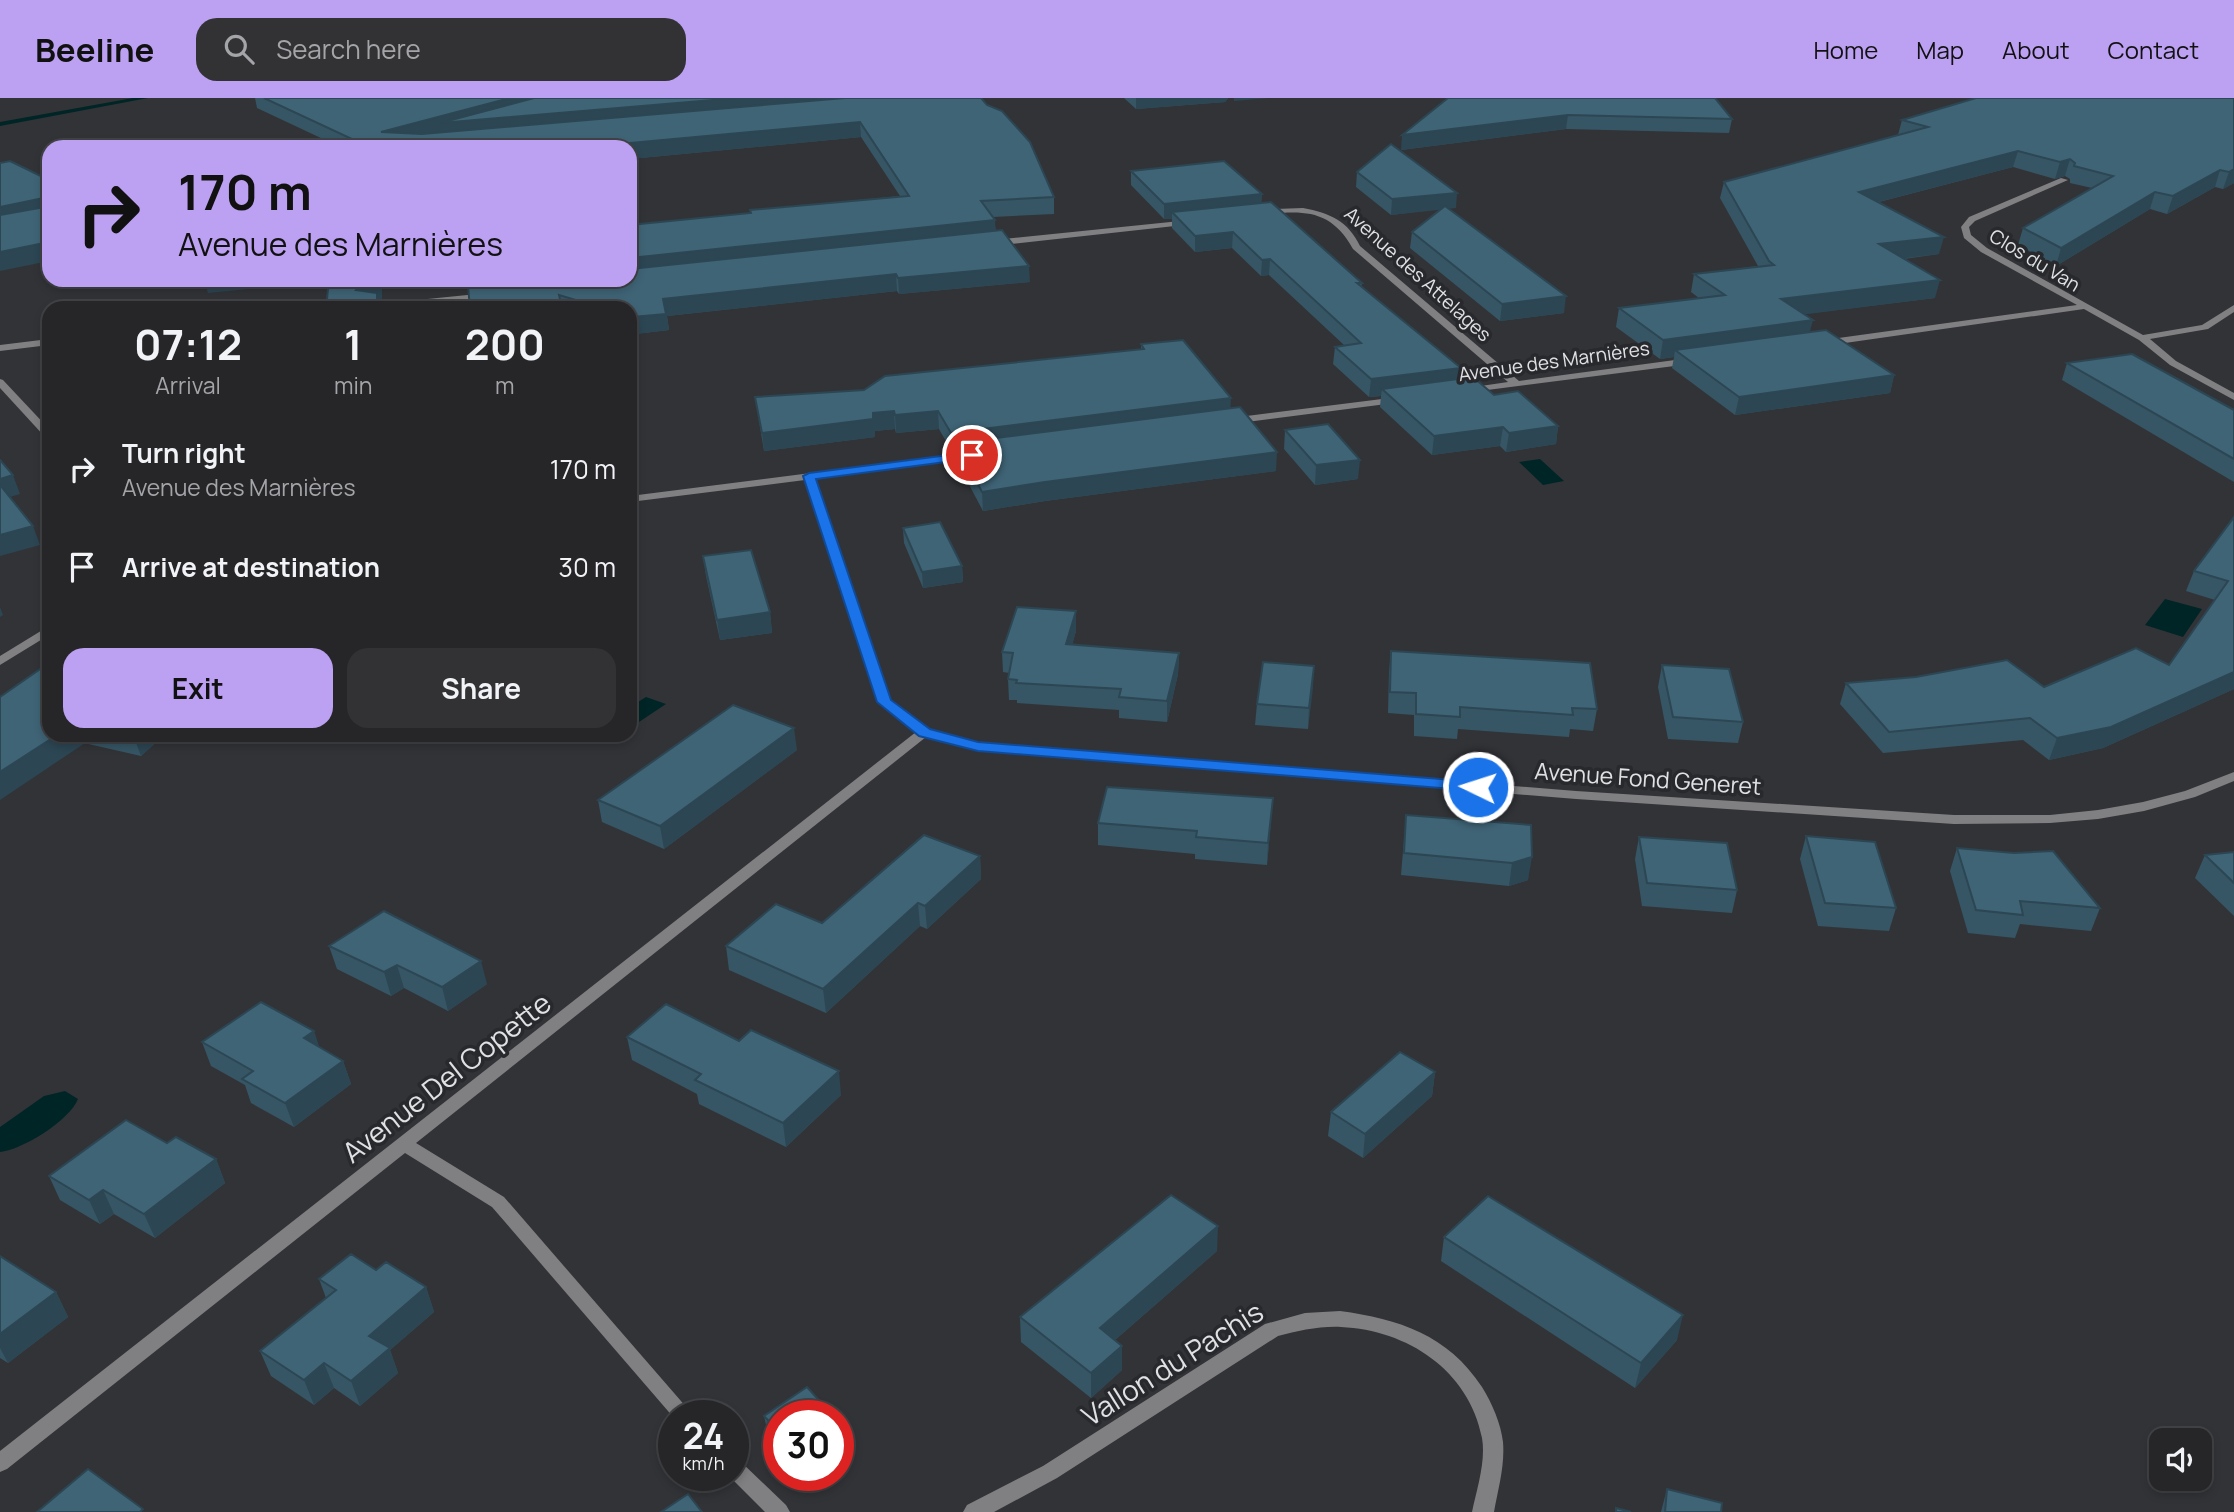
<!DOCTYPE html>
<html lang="en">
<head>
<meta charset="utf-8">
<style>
  :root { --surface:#262629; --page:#323235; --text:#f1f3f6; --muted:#a4a5a8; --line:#424346; --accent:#bca0f2 }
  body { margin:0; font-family:Manrope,sans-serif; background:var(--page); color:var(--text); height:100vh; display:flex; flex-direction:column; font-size:26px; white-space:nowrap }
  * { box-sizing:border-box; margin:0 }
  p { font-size:23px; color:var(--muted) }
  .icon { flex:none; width:38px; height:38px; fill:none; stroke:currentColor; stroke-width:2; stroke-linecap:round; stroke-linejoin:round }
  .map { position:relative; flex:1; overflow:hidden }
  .panel { position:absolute; left:42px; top:203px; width:595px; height:441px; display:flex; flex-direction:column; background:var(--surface); border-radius:21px; box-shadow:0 4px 10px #0003,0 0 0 2px var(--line) }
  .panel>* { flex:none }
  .hud { position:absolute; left:42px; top:42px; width:595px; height:147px; border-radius:21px; box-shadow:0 4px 10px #0003,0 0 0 2px var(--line); background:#bca0f2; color:#111; overflow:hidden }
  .fabs { position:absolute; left:2149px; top:1330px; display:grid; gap:14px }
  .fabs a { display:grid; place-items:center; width:63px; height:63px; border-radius:14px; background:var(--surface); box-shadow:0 4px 10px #0003,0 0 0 2px var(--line); font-size:35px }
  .speed { position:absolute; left:658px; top:1302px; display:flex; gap:14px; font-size:35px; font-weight:700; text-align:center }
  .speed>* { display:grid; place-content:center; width:91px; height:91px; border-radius:50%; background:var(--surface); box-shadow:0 4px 10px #0003,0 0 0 2px var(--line); line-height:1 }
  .speed small { font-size:18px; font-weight:400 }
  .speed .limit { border:10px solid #d22; background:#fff; color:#111 }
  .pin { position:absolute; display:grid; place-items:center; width:60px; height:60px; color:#fff; margin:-30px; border:4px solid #fff; border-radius:50%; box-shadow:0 2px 7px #0007 }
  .me { position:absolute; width:77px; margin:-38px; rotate:274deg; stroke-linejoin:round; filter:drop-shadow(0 0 5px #0008) }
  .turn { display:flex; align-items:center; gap:24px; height:147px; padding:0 21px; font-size:32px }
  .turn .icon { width:91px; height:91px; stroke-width:2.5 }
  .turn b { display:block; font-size:49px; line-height:60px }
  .eta { display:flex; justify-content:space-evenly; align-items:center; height:119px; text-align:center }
  .eta b { font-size:42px; font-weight:700; line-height:49px }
  .action { display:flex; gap:14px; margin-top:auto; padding:14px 21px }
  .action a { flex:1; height:80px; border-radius:21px; background:var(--accent); color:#111; font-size:28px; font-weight:700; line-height:80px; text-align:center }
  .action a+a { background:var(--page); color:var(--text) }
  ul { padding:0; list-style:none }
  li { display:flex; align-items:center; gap:21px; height:98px; padding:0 21px }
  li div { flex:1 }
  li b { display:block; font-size:26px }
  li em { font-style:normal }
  header { display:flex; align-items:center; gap:42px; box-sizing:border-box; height:98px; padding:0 35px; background:var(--accent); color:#111 }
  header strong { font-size:33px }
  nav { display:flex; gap:38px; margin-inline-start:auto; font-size:24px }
  .search { width:490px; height:63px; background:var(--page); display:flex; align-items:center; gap:18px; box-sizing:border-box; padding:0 24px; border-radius:21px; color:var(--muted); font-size:26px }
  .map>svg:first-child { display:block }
  .water { fill:#002526 }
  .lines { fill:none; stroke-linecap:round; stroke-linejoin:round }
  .stream { fill:#002526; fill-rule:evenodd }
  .minor { fill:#807f81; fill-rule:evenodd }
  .wall { fill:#365665 }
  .shaded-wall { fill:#2c4653 }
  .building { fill:#3f6476; stroke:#2c4653; stroke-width:2 }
  .route { fill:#1a73e8; stroke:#114b97; stroke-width:2 }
  .labels { text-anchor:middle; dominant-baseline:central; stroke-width:7; stroke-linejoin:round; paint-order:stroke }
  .far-street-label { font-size:19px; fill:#e0e1e3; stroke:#28292d }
  .street-label { font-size:23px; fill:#e0e1e3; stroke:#28292d }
  .near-street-label { font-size:28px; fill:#e0e1e3; stroke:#28292d }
</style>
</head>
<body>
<header>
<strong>Beeline</strong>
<div class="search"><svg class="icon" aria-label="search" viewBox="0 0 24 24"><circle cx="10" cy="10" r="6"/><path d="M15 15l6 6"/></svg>Search here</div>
<nav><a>Home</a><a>Map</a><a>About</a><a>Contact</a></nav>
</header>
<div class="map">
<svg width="2234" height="1414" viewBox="0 0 2234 1414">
  <rect width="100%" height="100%" fill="#323337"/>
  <g class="water">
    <path d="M1540,361L1564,383L1543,387L1519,364Z"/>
    <path d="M2165,501L2202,511L2183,539L2145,527Z"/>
    <path d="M646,599L666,606L630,630V609Z"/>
    <path d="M65,993L78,1001C70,1022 22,1052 0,1054V1029L44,998Z"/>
  </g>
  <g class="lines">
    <path class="stream" d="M133,0H148L0,28V24Z"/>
    <g class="minor">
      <path d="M2061,80L2068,82L1975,123L1969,129L1971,137L1987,150L2143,237L2202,227L2234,207V214L2208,231L2150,241L2176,263L2234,295V302L2170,267L2139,242L2084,211L1824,248L1819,245L1824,242L2077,207L1981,154L1964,140L1961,129L1969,119Z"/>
      <path d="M1303,110C1330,115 1348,123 1360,148L1519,283L1690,260L1695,263L1690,266L1464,295L1462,293L1467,290L1508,284L1353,151C1331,111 1303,112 1262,117L1258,115L1275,111Z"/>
      <path d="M1190,122H1193V126L994,148L990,145L994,142Z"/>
      <path d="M487,195L491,198L490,200L395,210H363L368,207Z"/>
      <path d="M49,241V247L0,253V247Z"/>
      <path d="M0,281L3,282L49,331V340L45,339L0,290Z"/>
      <path d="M1398,299L1402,300V304L1231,326L1226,323L1231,320Z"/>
      <path d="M975,354L980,357L979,359L815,381L891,602L929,631L979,645L1576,693L1954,717H2050L2098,712L2143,704L2185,693L2234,674V683L2195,699L2144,713L2098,721L2050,725L1954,726L1576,701L978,653L926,639L416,1045L504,1099L694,1318H674V1320L492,1109L405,1055L7,1371L0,1374V1353L916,634L879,604L805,382L630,404V398Z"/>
      <path d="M49,528V537L0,567V558Z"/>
      <path d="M1340,1213C1399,1221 1448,1237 1482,1289C1492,1305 1501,1326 1503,1344C1505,1368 1498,1391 1494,1414H1472C1477,1391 1486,1363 1482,1340C1469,1272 1407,1232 1341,1229C1319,1228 1298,1233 1278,1238L1057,1380L994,1414H963L967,1407L1043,1368L1265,1226L1305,1215Z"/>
      <path d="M733,1360L740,1363L786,1407L790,1414H765L728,1377H733Z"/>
    </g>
  </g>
  <g class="wall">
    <path d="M255,0H981L1054,99V116L993,119L996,133L1030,184L899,196L897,193L667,218L669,232L635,236L630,235V210H470L468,182H630L750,115V112L900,98L861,39L630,61V49H340L257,10Z"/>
    <path d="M1124,0H1228L1225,4L1136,11Z"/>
    <path d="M1448,0L1732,21L1729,35L1566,31L1401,52Z"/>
    <path d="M2234,0V85L2223,91L2215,89L2167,116L2150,111L2056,168L2018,147L2023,130L2092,90L2070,85V81L2065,78L2055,81L2013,69L1879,104L1939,156L1904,161L1935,200L1804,216L1810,234L1894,277L1890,295L1735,317L1672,270L1674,259L1660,261L1616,229L1619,210L1699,200L1691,194L1694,176L1758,168L1720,100L1724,84L1898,37L1902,22Z"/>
    <path d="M1131,73L1262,96L1261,105L1362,185L1361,189L1459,281L1558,328L1556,346L1506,354L1500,348L1432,357L1380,309L1381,298L1369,299L1333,266L1335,249L1344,247L1269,177L1261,178L1232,150L1195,154L1172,130V121H1164L1131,87Z"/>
    <path d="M1357,74L1456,110H1448L1564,215L1500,223L1410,150L1412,134L1440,111L1391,117L1356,89Z"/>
    <path d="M1141,246L1231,310L1276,373L1045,403L983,413L957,364V353L952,354L939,331L896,335L895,331L875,333V339L764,353L755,299L864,292L1141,251Z"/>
    <path d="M2067,265L2234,312V384L2062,282Z"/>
    <path d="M1285,332L1358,381L1315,387L1284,351Z"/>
    <path d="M2234,419V591L2103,650L2049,662L2023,642L1883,655L1840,606L1846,585L2044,589L2169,567L2215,502L2186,493L2194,473Z"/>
    <path d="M903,430L962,468L963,484L923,490L904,445Z"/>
    <path d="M703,458L770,514L772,535L720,542L706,478Z"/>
    <path d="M1076,513V533L1072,547L1179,555L1178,576L1167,624L1119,620V612L1017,605V602H1009L1008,581L1009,575L1003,574L1002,554Z"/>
    <path d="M1391,553L1597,611L1593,633L1570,631L1569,639L1458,631L1457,641L1414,638V617L1388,615L1389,574Z"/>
    <path d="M1662,567L1743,624L1738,645L1668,641L1658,589Z"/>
    <path d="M1314,568L1308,631L1255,627L1257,606Z"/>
    <path d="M49,637H164L141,658Z"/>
    <path d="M797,652L664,751L602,724L598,702Z"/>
    <path d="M1406,717L1531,727L1528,782L1509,788L1401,777Z"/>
    <path d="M1271,723L1267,767L1195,761V756L1098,747V725Z"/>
    <path d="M1806,738L1896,810L1889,833L1818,828L1800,761Z"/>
    <path d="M1639,739L1737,792L1732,815L1642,808L1635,761Z"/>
    <path d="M1957,750L2100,810L2091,833L2020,826L2015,840L1968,835L1950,773Z"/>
    <path d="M2234,754V818L2195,780L2205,757Z"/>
    <path d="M980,758L981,781L927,831L920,828L826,915L729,872L726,848L822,825Z"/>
    <path d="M329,848L487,886L448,913L404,890L391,898L337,871Z"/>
    <path d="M627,939L841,997L786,1049L699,1006L697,996L632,962Z"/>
    <path d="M202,944L319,949L343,963L351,986L294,1029L251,1005L245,987L211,968Z"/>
    <path d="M1435,974L1432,998L1363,1060L1328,1038L1331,1014Z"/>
    <path d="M216,1061L225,1085L155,1140L114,1116L100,1126L60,1102L49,1078Z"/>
    <path d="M1444,1139L1677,1242L1635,1290L1441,1163Z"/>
    <path d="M1217,1153L1115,1242L1122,1272L1091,1300L1021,1244L1020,1219Z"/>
    <path d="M0,1158L56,1194L68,1219L8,1265L0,1260Z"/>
    <path d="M376,1172L426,1189L434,1214L390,1252L398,1275L360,1308L334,1290L314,1307L271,1278L260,1253L326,1200L319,1181Z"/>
    <path d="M764,1318H779V1344L767,1331Z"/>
    <path d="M1667,1391L1721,1414H1661Z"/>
  </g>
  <g class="shaded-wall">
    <path d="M510,0H908L386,49L381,34Z"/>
    <path d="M1136,0H1228L1225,4L1136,11Z"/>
    <path d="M1234,0H1269L1234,3Z"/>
    <path d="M1568,17L1566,31L1401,52L1402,37Z"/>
    <path d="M860,24L861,39L630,61V49H586Z"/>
    <path d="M2018,53L2013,69L1855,110L1859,94Z"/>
    <path d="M2070,61L2065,78L2055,81L2060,64Z"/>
    <path d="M2234,71V85L2223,91L2229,74Z"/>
    <path d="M2220,72L2215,89L2167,116L2173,98Z"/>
    <path d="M2155,94L2150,111L2056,168L2061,150Z"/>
    <path d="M1457,95L1456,110L1391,117L1392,101Z"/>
    <path d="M1262,96L1261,111L1172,114V121H1164V106Z"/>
    <path d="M43,100L48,116L0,126V109Z"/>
    <path d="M995,122L996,139L630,177V160Z"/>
    <path d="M1233,134L1232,150L1195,154V138Z"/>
    <path d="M1944,139L1939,156L1874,164L1879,146Z"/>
    <path d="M49,144V163L0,173V154Z"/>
    <path d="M1270,161L1269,177L1261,178L1262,162Z"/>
    <path d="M1029,168L1030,184L899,196L898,180Z"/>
    <path d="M896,176L897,193L667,218L669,232L635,236L632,219L663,201Z"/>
    <path d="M204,182H332L334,189L310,191L309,185L208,195Z"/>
    <path d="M378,182H398V187L382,188V204H379L381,210H377L356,192L360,188Z"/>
    <path d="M468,182H586L471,194Z"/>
    <path d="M1940,182L1935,200L1777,220L1781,201Z"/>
    <path d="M1566,198L1564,215L1500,223L1502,206Z"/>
    <path d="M1813,222L1808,241L1675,252L1674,259L1660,261L1663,242Z"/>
    <path d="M1461,270L1459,288L1382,291L1381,298L1369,299L1371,281Z"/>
    <path d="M1894,277L1890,295L1735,317L1739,299Z"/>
    <path d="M1231,300L1230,317L956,345L957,353L952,354L951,335Z"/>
    <path d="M894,313L895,331L875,333V339L764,353L762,335L873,315Z"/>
    <path d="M938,313L939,331L896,335L895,317Z"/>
    <path d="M1558,328L1556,346L1506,354L1509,335Z"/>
    <path d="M1503,329L1500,348L1432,357L1434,338Z"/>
    <path d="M1277,354L1276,373L1045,403L983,413L982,394L1045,384Z"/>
    <path d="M1360,362L1358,381L1315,387L1316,367Z"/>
    <path d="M13,377L20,396L3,401L0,392V381Z"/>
    <path d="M33,428L40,447L0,458V437Z"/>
    <path d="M962,468L963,484L923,490L922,474Z"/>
    <path d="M0,509L3,517L0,519Z"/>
    <path d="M1076,513V533L1067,566L1066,546Z"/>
    <path d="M770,514L772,535L720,542L717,522Z"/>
    <path d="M1179,555L1178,576L1167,624V603Z"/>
    <path d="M1314,568L1313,590L1308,631L1309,610Z"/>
    <path d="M2234,574V591L2103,650L2049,662L2057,640Z"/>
    <path d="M794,630L797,652L664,751L660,728Z"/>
    <path d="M57,637H82L85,645L0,702V674Z"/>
    <path d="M133,637H164L141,658Z"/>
    <path d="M1273,700L1271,723L1267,767L1268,745Z"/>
    <path d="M980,758L981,781L927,831L925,808Z"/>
    <path d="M1532,759L1528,782L1509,788L1512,765Z"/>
    <path d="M918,805L920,828L826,915L823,891Z"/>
    <path d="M481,863L487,886L448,913L442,889Z"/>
    <path d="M397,867L404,890L391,898L384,874Z"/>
    <path d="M314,933L322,957L304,940Z"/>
    <path d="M343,963L351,986L294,1029L285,1005Z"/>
    <path d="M839,973L841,997L786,1049L783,1025Z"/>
    <path d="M1435,974L1432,998L1363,1060L1365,1036Z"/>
    <path d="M216,1061L225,1085L155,1140L144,1116Z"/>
    <path d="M103,1092L114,1116L100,1126L89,1102Z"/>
    <path d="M1218,1128L1217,1153L1100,1255V1230Z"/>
    <path d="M426,1189L434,1214L390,1252L398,1275L360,1308L351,1283L369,1238Z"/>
    <path d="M56,1194L68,1219L8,1265L0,1250V1236Z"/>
    <path d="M1683,1217L1677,1242L1635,1290L1641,1265Z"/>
    <path d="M1122,1248V1272L1091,1300V1275Z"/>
    <path d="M324,1265L334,1290L314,1307L304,1282Z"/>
    <path d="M850,1336L851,1349L838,1358V1344Z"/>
  </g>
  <g class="building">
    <path d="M264,0H510L381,34L422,36L845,0H981L987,7L1002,13L1030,44L1054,99L981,103L995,122L630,160V127L751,115L750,112L909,98L860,24L586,49H369Z"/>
    <path d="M534,0H737L440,25Z"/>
    <path d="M1448,0H1715L1732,21L1568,17L1402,37Z"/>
    <path d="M1976,0H2234V71L2229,74L2220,72L2173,98L2155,94L2061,150L2023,130L2113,78L2074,68L2075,65L2070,61L2060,64L2018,53L1859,94L1944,139L1879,146L1940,182L1781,201L1813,222L1663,242L1619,210L1725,197L1694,176L1774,167L1769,163L1724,84L1928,29L1902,22Z"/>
    <path d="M1391,46L1457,95L1392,101L1357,74Z"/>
    <path d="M10,63L49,82V144L0,154V117L44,109L46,103L43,100L0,109V65Z"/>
    <path d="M1224,63L1262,96L1164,106L1131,73Z"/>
    <path d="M1271,104L1362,185H1357L1461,270L1371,281L1335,249L1361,245L1270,161L1262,162L1233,134L1195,138L1172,114Z"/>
    <path d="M1445,108L1566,198L1502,206L1412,134Z"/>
    <path d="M1002,132L1029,168L898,180L896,176L663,201L666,216L632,219H630V210H602L559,197L562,210H470L468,188L526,182H630V171Z"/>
    <path d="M329,182H378V186L360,188L356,192L377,195V210H326Z"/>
    <path d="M1826,232L1894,277L1739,299L1675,252Z"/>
    <path d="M1183,242L1231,300L951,335L938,313L895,317L894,313L873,315V321L762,335L755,299L864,292L885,278L1144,251L1141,246Z"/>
    <path d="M2132,256L2234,312V361L2067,265Z"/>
    <path d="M1473,279L1494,297L1518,293L1558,328L1509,335L1503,329L1434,338L1382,291Z"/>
    <path d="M1240,309L1277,354L1045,384L982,394L956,345Z"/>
    <path d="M1328,326L1360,362L1316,367L1285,332Z"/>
    <path d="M0,362L13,377L0,381Z"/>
    <path d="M0,387L33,428L0,437Z"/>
    <path d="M2234,419V574L2111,629L2057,640L2030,620L1889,634L1846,585L1916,579L2007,562L2044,589L2136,550L2169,567L2228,483L2194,473Z"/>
    <path d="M940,424L962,468L922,474L903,430Z"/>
    <path d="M751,452L770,514L717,522L703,458Z"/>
    <path d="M1017,509L1076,513L1066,546L1179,555L1167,603L1119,599L1121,591L1016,585L1017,582L1008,581L1013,555L1002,554Z"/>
    <path d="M1391,553L1590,565L1597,611L1572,610L1573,617L1460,609V619L1416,616V595L1390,594Z"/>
    <path d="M1263,564L1314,568L1309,610L1257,606Z"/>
    <path d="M49,565V637H57L0,674V599Z"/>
    <path d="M1662,567L1729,571L1743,624L1673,619Z"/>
    <path d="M733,607L794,630L660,728L598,702Z"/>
    <path d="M1107,689L1273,700L1268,745L1196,739L1197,733L1098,725Z"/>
    <path d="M1406,717L1531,727L1532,759L1512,765L1404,755Z"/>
    <path d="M924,737L980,758L925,808L918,805L823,891L726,848L776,806L822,825Z"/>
    <path d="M1806,738L1875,744L1896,810L1825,805Z"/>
    <path d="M1639,739L1727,745L1737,792L1647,785Z"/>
    <path d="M1957,750L2014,755L2053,753L2100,810L2020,803L2023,817L1976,812Z"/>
    <path d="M2234,754V785L2205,757Z"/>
    <path d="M384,813L481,863L442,889L397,867L384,874L329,848Z"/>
    <path d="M261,904L314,933L304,940L343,963L285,1005L242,981L253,973L202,944Z"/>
    <path d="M666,906L739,943L751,932L839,973L783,1025L695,982L701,976L627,939Z"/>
    <path d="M1400,954L1435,974L1365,1036L1331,1014Z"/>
    <path d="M126,1022L167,1045L176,1039L216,1061L144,1116L103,1092L89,1102L49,1078Z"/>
    <path d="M1171,1097L1218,1128L1100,1230L1122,1248L1091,1275L1020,1219Z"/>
    <path d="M1488,1098L1683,1217L1641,1265L1444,1139Z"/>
    <path d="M351,1156L376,1172L386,1164L426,1189L369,1238L390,1250L351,1283L324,1265L304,1282L260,1253L336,1192L319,1181Z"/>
    <path d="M0,1158L56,1194L0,1236Z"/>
    <path d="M807,1289L833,1318H779V1334L764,1318Z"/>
    <path d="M838,1324L850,1336L838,1344Z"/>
    <path d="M88,1371L143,1411L140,1414H37Z"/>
    <path d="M1667,1391L1722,1405L1721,1414H1665Z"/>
    <path d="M688,1396L702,1414H661Z"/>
    <path d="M1616,1410L1631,1414H1616Z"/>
  </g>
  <path class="route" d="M972,354L978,357L976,360L816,381L891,602L930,631L978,644L1478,684L1486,689L1478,693L978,653L919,638L877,604L803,378L809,375Z"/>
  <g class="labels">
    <g class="far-street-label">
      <text transform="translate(2035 162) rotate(31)">Clos du Van</text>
      <text transform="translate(1418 176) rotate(42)">Avenue des Attelages</text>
      <text transform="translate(1554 263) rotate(-8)">Avenue des Marnières</text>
    </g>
    <g class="street-label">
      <text transform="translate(1648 680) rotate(4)">Avenue Fond Generet</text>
    </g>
    <g class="near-street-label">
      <text transform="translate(446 979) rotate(-38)">Avenue Del Copette</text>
      <text transform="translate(1172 1265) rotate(-32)">Vallon du Pachis</text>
    </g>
  </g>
</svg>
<div class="fabs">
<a><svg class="icon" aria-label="sound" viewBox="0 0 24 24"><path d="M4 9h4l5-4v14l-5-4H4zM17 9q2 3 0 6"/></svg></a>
</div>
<div class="speed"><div>24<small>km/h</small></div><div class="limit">30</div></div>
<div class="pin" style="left:972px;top:357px;background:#d93025"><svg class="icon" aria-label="arrive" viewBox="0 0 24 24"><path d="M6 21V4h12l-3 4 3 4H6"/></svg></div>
<svg class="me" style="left:1478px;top:689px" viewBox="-20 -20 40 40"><circle r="17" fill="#1a73e8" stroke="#fff" stroke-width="3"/><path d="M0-11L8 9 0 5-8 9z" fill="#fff"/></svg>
<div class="hud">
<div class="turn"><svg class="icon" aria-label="right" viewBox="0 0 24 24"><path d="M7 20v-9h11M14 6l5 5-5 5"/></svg><div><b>170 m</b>Avenue des Marnières</div></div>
</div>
<section class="panel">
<div class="eta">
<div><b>07:12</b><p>Arrival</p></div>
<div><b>1</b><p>min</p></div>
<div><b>200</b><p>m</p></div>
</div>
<ul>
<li><svg class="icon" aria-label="right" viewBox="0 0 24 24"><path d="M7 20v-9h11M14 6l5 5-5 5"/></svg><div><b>Turn right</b><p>Avenue des Marnières</p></div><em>170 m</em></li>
<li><svg class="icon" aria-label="arrive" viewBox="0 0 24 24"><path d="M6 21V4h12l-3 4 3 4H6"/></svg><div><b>Arrive at destination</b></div><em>30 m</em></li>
</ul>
<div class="action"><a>Exit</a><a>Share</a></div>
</section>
</div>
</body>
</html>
